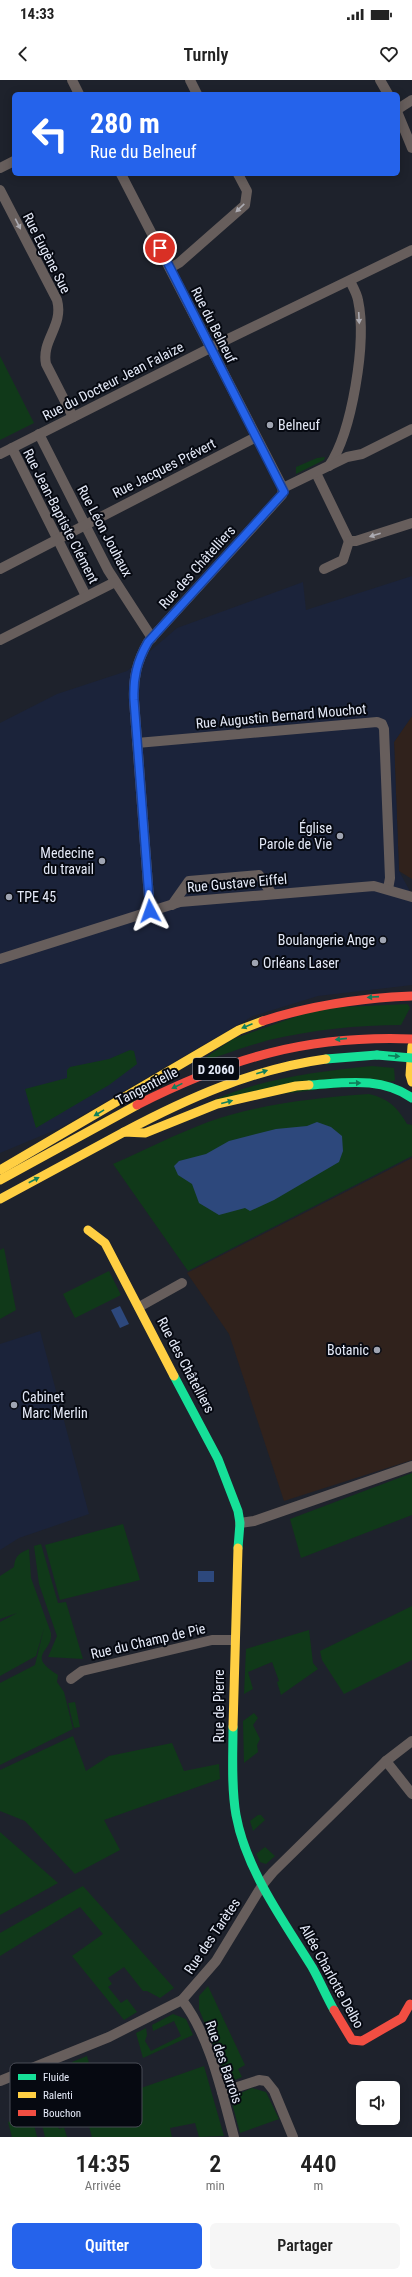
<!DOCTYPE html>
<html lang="fr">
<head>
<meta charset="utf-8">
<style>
  :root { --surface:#fff; --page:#f6f6f6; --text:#222; --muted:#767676; --accent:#2563eb }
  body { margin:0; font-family:"Roboto Condensed",sans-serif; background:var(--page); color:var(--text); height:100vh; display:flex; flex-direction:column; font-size:15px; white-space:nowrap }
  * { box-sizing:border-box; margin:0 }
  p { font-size:13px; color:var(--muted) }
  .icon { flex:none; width:22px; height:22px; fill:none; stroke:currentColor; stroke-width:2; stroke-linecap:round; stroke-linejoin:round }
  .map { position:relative; height:2057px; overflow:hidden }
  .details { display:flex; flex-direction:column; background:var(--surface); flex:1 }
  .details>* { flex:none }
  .hud { position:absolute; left:12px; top:12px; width:388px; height:84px; border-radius:6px; box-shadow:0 2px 10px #0003; background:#2563eb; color:#fff; overflow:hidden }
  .fabs { position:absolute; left:356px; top:2001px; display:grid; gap:8px }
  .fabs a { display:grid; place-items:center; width:44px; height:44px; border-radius:6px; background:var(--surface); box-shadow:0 2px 10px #0003; font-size:20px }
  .pin { position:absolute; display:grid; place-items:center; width:34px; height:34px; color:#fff; margin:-17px; border:2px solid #fff; border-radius:50%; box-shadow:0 1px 4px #0007 }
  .me { position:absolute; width:44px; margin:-22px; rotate:356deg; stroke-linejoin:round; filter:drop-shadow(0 0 3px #0008) }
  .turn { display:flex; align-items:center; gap:14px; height:84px; padding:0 12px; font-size:18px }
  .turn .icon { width:52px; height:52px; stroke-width:2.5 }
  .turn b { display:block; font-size:28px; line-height:34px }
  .eta { display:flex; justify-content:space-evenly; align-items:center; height:68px; text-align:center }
  .eta b { font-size:24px; font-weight:600; line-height:28px }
  .primary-button { display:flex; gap:8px; margin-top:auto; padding:8px 12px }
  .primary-button a { flex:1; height:46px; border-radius:6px; background:var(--accent); color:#fff; font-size:16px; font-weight:600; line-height:46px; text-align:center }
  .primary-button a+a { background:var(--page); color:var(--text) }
  .status { display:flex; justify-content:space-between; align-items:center; height:28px; padding:0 20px; background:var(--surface); direction:ltr }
  .status svg { height:11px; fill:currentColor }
  header { display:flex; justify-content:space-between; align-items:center; height:52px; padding:0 12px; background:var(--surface); font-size:18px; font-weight:600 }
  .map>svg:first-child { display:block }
  .commercial { fill:#30221c }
  .built { fill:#1b233a }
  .green { fill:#103919 }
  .water { fill:#2d487c }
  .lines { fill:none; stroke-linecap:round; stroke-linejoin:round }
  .street { stroke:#675e5c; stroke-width:10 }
  .fast { stroke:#16e098; stroke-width:9 }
  .slow { stroke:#ffcf43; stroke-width:9 }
  .jam { stroke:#f24e42; stroke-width:9 }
  .fast-bridge { stroke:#16e098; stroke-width:9 }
  .oneway { fill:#acabb2 }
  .oneway2 { fill:#0f7f5b }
  .route-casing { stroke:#184099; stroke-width:10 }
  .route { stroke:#2563eb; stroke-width:7 }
  .poi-dot { fill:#9fa4b1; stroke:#060911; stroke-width:1.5 }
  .labels { text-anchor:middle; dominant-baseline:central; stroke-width:4; stroke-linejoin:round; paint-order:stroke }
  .shield { fill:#060911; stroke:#a2a6b3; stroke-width:1 }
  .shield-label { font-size:13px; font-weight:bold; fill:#e5eaf8 }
  .street-label { font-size:14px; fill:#e5eaf8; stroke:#060911 }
  .poi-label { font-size:14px; fill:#e5eaf8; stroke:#060911; text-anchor:start }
  .key { fill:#060911; stroke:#494c56; stroke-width:1 }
  .key-label { font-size:11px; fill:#e5eaf8 }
</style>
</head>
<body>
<div class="status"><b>14:33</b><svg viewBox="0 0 49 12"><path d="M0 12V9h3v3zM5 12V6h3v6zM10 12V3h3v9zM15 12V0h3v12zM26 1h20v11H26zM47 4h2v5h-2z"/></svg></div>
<header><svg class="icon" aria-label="back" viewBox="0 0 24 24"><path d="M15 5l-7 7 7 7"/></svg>Turnly<svg class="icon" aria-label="heart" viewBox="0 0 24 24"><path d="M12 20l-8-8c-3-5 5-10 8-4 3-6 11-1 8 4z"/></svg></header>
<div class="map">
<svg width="412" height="2057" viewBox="0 0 412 2057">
  <rect width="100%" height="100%" fill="#1e222c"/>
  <g class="commercial">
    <path d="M412,636V799L399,791L394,662Z"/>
    <path d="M412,1078V1380L284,1421L229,1254L187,1193Z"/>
  </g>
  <g class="built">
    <path d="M412,496V636L394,662L399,791L412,815V905L318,916L253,936L60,1048L0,1073V643L57,614L127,591L177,548L303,502L306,530Z"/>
    <path d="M40,1251L89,1434L19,1458L0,1470V1264Z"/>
  </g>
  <g class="green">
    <path d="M0,276L34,343L0,360Z"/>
    <path d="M325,377L324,380L296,394V387L317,378Z"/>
    <path d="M408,924L410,928L401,945C358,945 312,950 269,960C244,967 220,976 196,984L233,959L320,928Z"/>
    <path d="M130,970L134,971L137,984L109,1005L36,1048L25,1009L67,998V990L70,987L109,979Z"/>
    <path d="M372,986L394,988L395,1001L209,1022C261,998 315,992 372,986Z"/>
    <path d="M369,1014C388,1018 398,1028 407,1044L412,1045V1076L188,1191L113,1084C145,1070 176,1054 208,1042C260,1024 314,1018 369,1014Z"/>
    <path d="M4,1168L16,1230L0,1239V1170Z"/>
    <path d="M109,1191L121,1215L75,1238L63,1214Z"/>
    <path d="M412,1393V1435L301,1478L290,1439Z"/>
    <path d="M123,1444L140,1500L60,1520L45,1465Z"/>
    <path d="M41,1464L58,1523L66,1522L83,1579L48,1577L57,1556L39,1504L34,1466Z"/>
    <path d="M29,1469L31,1498L51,1553C53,1573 25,1574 58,1595L57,1602L64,1612L73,1649L0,1685V1603L35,1585L44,1548L29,1527L44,1548L36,1576L0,1596V1542L17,1533L0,1539V1496L14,1487C15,1476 19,1473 29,1469Z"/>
    <path d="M412,1526V1580L344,1614L322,1580L320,1571Z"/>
    <path d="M309,1550L313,1583L318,1589L281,1615L277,1602L279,1601L272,1582L248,1592L253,1609L244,1614L246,1569Z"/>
    <path d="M75,1622L80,1647L74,1648L68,1623Z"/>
    <path d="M254,1633L258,1638L253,1645L260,1659L257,1665L258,1672L244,1683L243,1641Z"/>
    <path d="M73,1656L86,1691L109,1676L172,1663L184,1691L219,1684L220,1699L104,1740L120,1770L75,1794L25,1741L0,1731V1690Z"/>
    <path d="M258,1735H261L265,1740L253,1751L250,1741Z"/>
    <path d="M0,1752L58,1803L0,1835Z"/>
    <path d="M265,1767L275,1776L266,1784L260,1782L256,1774Z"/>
    <path d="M83,1806L174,1908L160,1918L147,1911H143L124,1887L108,1898L112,1904L108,1907L121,1923L127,1919L137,1932L124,1940L72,1876L103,1854L80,1827L0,1876V1853Z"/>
    <path d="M208,1906L245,1985L238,1989L242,1997L235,2000L226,1997L199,1929V1916Z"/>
    <path d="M173,1934L186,1939L193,1955L143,1978L136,1953L146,1948L147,1955L145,1961L151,1971L181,1956L174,1941L153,1951L152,1945Z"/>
    <path d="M87,1976L91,1990L81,1993L87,2013L81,2015L72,1982Z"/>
    <path d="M204,1986L224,2056L199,2057L195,2043L170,2048L172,2057H92L85,2032L96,2030L94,2023L106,2020L112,2039L124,2036L122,2027L127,2025L124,2014Z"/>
    <path d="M252,2008L266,2012L279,2039L240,2053L232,2023L234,2016Z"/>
    <path d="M17,2039L18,2044L33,2040L37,2057H12L8,2042Z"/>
    <path d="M57,2041L59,2049L64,2047L67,2057H45L42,2045Z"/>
  </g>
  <g class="water">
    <path d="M317,1042L331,1047L342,1056L343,1071L339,1082L274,1120L250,1131L245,1128L219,1135L199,1123L192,1104L178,1095L174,1086L179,1081L206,1074L229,1061L276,1049L307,1046Z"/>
    <path d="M120,1226L129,1244L120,1248L111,1230Z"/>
    <rect x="198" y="1491" width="16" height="11"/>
  </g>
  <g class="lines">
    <g class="street">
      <path d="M72,0L79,14"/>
      <path d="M190,0L197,14"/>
      <path d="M380,0L388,14"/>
      <path d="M398,29L412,20"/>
      <path d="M398,34L412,68"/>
      <path d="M0,88L14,81"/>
      <path d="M121,94L283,408"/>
      <path d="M0,110L57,220C64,246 41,260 46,284L73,337"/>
      <path d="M170,188L179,183L245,125L247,111L238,94"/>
      <path d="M39,354L108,490L152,558"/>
      <path d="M12,368L86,516"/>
      <path d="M0,374L226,260L412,170"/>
      <path d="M329,386C352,352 367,262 358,220C357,214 353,207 350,201"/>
      <path d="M316,393L349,461H356L412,443"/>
      <path d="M283,408L347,377L362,374L412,349"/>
      <path d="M0,489L256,357"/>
      <path d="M324,489L343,480L349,461"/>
      <path d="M0,560L115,502"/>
      <path d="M137,663L377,642L382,644L384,649L390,798L388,809"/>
      <path d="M172,825L189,801L259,795L272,814"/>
      <path d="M150,831L134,620C133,598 137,581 148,562L282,415L283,408"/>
      <path d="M0,879L180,822L374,806L412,817"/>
      <path d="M139,1227L182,1203"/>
      <path d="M240,1443L254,1441L412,1386"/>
      <path d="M71,1599L82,1591L212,1560H234"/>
      <path d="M386,1681L412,1714"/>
      <path d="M182,1920C210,1956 222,2013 234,2057"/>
      <path d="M0,2001L109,1957L182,1920L216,1881L263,1804L273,1792L386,1681L412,1661"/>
      <path d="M222,2012L259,2000L266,2001L274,2011L293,2057"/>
    </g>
    <g class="fast">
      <path d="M326,979L377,975"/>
      <path d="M309,1005C344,1003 381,996 412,1018"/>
      <path d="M174,1296L218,1379L238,1431L240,1443L238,1468"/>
      <path d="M233,1647C233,1676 231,1706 236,1735C246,1790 283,1840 312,1887C320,1901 326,1916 334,1930"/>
    </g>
    <g class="slow">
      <path d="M412,966L410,995L412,1002"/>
      <path d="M124,1052C188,1018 253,989 326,979"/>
      <path d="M0,1090L239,950L263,941"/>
      <path d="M0,1100L137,1025"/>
      <path d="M0,1119L124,1052L145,1053L217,1024L296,1006L309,1005"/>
      <path d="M88,1150L105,1163L174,1296"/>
      <path d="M233,1647L238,1468"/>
    </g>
    <g class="jam">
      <path d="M263,941C312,925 361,918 412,916"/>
      <path d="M137,1025C230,978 307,955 412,959"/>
      <path d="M334,1930L352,1960L362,1961L402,1938L410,1924"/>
    </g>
    <path class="fast-bridge" d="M377,975L412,978"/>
  </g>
  <defs><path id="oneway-solid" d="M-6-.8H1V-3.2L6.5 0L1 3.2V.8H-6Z"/></defs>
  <g class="oneway">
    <use href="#oneway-solid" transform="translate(240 128) rotate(136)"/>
    <use href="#oneway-solid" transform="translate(18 144) rotate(63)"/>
    <use href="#oneway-solid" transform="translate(359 238) rotate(87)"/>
    <use href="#oneway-solid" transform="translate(375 455) rotate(162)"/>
  </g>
  <g class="oneway2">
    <use href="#oneway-solid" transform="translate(373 917) rotate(176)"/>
    <use href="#oneway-solid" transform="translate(247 946) rotate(157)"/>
    <use href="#oneway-solid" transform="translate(341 959) rotate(174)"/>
    <use href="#oneway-solid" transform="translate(394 976) rotate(5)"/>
    <use href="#oneway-solid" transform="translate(262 992) rotate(-17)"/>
    <use href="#oneway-solid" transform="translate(355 1003) rotate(-1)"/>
    <use href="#oneway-solid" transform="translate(177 1006) rotate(154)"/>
    <use href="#oneway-solid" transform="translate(227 1022) rotate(-15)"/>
    <use href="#oneway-solid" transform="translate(99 1033) rotate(149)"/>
    <use href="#oneway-solid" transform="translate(34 1100) rotate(-28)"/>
  </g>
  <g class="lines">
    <defs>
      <path id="route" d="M150,831L134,620C133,598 137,581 148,562L284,412L160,168"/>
    </defs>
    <use href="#route" class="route-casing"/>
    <use href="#route" class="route"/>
  </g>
  <g class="poi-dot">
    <circle cx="270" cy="345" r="4"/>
    <circle cx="340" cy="756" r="4"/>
    <circle cx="102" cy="781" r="4"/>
    <circle cx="9" cy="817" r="4"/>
    <circle cx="383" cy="860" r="4"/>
    <circle cx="255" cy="883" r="4"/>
    <circle cx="377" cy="1270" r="4"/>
    <circle cx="14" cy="1325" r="4"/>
  </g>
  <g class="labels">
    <rect class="shield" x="193" y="978" width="46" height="22" rx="3"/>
    <g class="shield-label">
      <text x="216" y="989">D 2060</text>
    </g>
    <g class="street-label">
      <text transform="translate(47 173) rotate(63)">Rue Eugène Sue</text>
      <text transform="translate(214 245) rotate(63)">Rue du Belneuf</text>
      <text transform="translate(113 301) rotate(-27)">Rue du Docteur Jean Falaize</text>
      <text transform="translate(164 388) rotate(-27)">Rue Jacques Prévert</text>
      <text transform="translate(61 436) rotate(63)">Rue Jean-Baptiste Clément</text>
      <text transform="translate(105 451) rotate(62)">Rue Léon Jouhaux</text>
      <text transform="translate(197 487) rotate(-48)">Rue des Châtelliers</text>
      <text transform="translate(281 636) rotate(-5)">Rue Augustin Bernard Mouchot</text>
      <text transform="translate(237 803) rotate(-5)">Rue Gustave Eiffel</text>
      <text transform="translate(147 1006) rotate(-27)">Tangentielle</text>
      <text transform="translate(186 1285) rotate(62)">Rue des Châtelliers</text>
      <text transform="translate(148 1561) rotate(-13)">Rue du Champ de Pie</text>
      <text transform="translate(219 1626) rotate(-90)">Rue de Pierre</text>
      <text transform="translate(212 1856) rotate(-56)">Rue des Tarètes</text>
      <text transform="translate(332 1896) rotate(61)">Allée Charlotte Delbo</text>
      <text transform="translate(224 1982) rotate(71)">Rue des Barrois</text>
    </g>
    <g class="poi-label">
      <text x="278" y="345">Belneuf</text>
      <text x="332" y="748" text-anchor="end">Église<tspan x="332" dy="16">Parole de Vie</tspan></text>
      <text x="94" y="773" text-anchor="end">Medecine<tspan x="94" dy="16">du travail</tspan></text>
      <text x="17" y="817">TPE 45</text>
      <text x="375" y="860" text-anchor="end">Boulangerie Ange</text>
      <text x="263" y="883">Orléans Laser</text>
      <text x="369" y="1270" text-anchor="end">Botanic</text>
      <text x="22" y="1317">Cabinet<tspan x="22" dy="16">Marc Merlin</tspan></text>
    </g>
  </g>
  <rect x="10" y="1983" width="132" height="64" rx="6" class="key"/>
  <rect x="18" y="1994" width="18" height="6" fill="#16e098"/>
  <rect x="18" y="2012" width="18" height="6" fill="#ffcf43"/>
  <rect x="18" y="2030" width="18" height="6" fill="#f24e42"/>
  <g class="key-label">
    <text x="43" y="2001">Fluide</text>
    <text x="43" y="2019">Ralenti</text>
    <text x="43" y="2037">Bouchon</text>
  </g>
</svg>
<div class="fabs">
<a><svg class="icon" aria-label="sound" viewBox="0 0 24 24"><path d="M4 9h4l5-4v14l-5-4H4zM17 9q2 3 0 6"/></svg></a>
</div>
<div class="pin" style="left:160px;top:168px;background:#d93025"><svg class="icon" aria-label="arrive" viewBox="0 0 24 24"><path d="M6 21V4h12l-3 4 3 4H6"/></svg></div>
<svg class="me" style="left:150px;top:831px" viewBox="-20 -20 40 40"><path d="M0-17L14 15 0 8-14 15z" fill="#2563eb" stroke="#fff" stroke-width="4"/></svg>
<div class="hud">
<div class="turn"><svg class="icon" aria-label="left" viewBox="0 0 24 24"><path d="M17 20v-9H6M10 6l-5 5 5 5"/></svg><div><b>280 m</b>Rue du Belneuf</div></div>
</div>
</div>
<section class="details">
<div class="eta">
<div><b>14:35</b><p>Arrivée</p></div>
<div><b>2</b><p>min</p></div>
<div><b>440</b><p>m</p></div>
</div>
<div class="primary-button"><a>Quitter</a><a>Partager</a></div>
</section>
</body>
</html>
